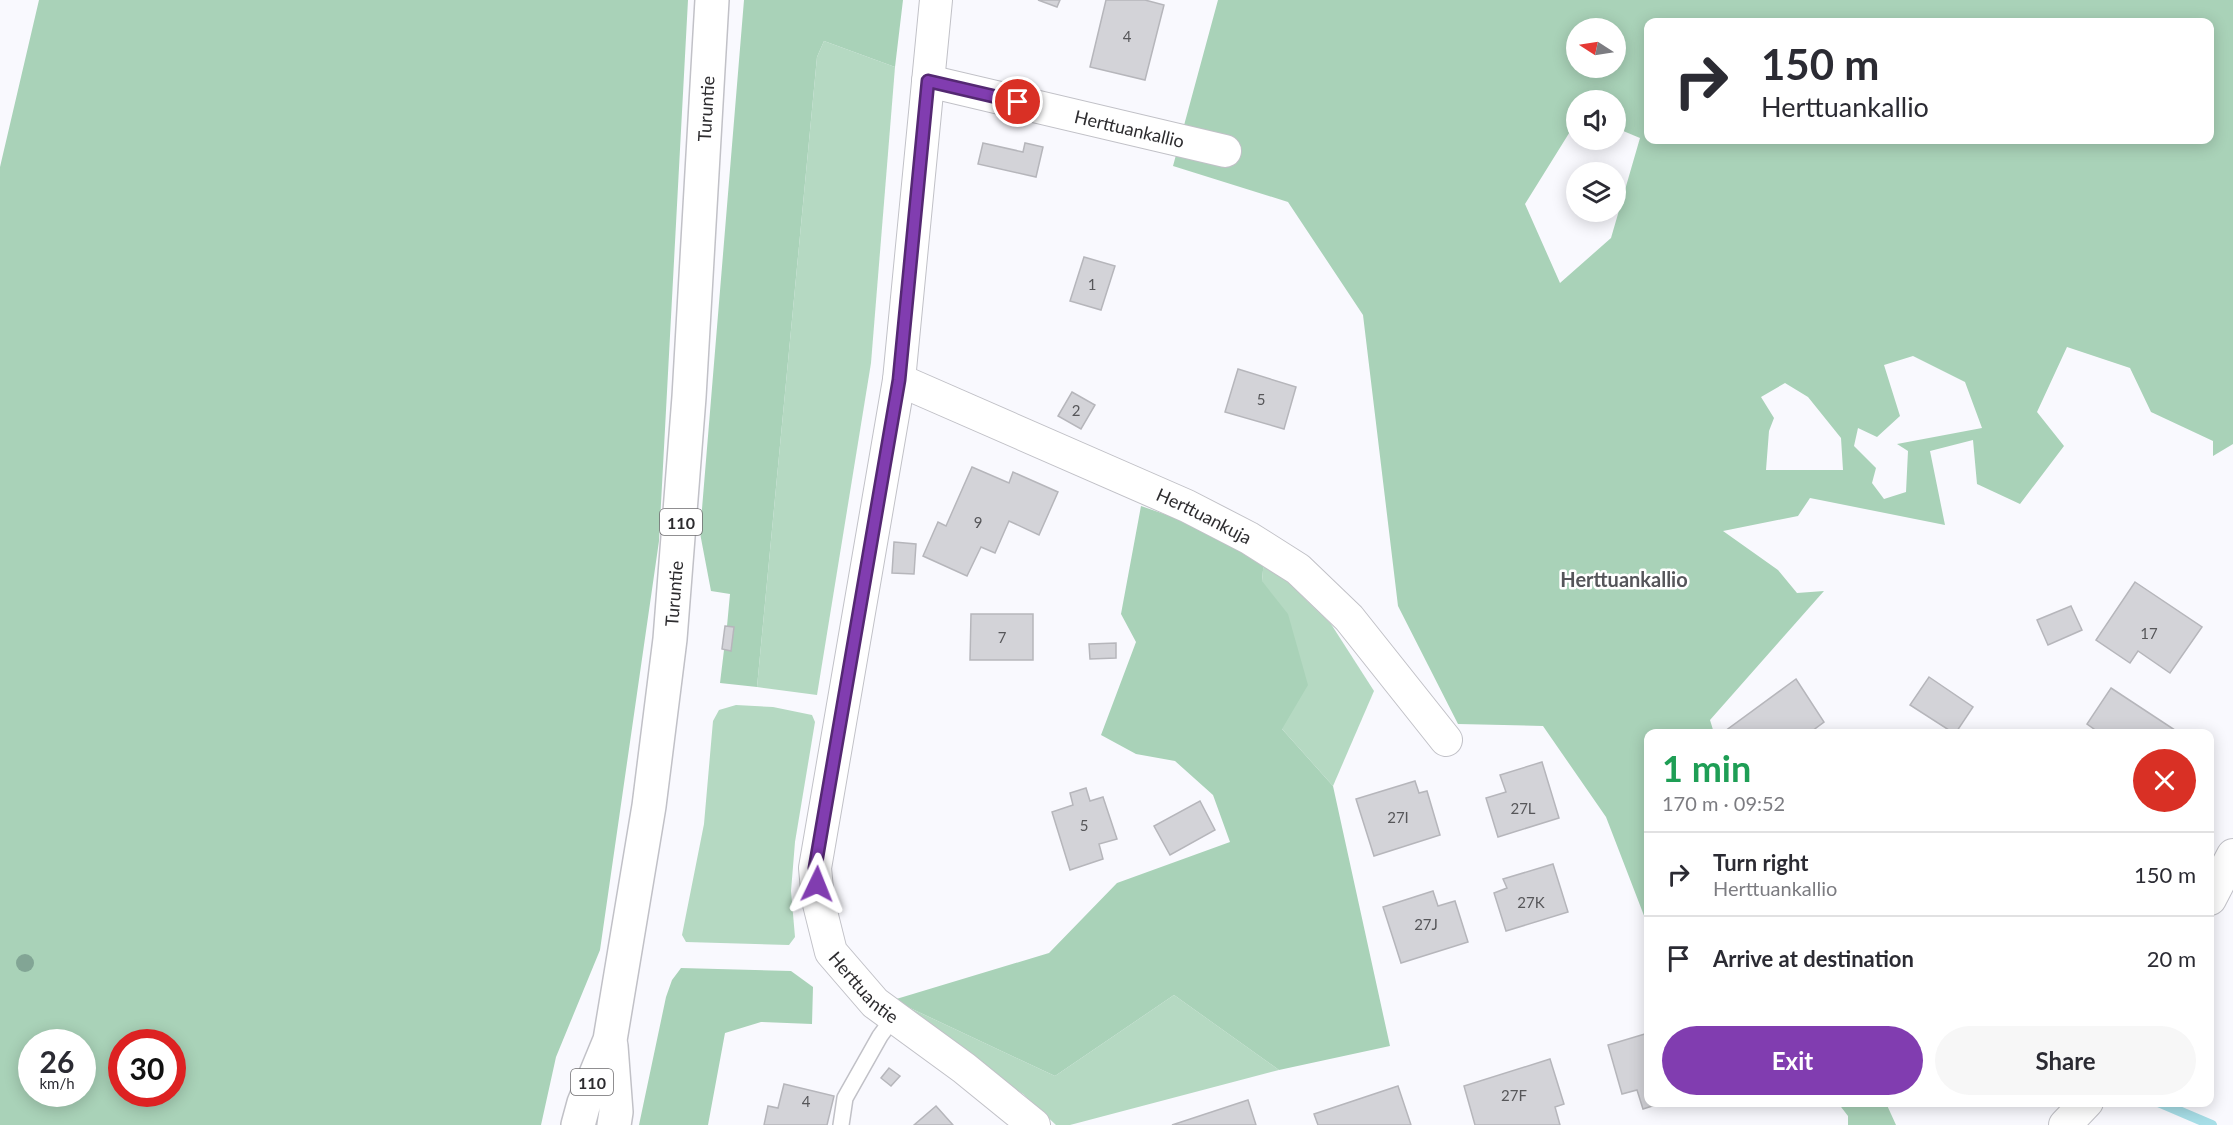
<!DOCTYPE html>
<html lang="en">
<head>
<meta charset="utf-8">
<style>
  :root { --surface:#fff; --page:#f7f7f7; --text:#2b2b33; --muted:#7c7c81; --line:#e1e1e2; --accent:#813db0 }
  body { margin:0; font-family:Lato,sans-serif; background:var(--page); color:var(--text); height:100vh; display:flex; flex-direction:column; font-size:22px; white-space:nowrap }
  * { box-sizing:border-box; margin:0 }
  p { font-size:20px; color:var(--muted) }
  .icon { flex:none; width:33px; height:33px; fill:none; stroke:currentColor; stroke-width:2; stroke-linecap:round; stroke-linejoin:round }
  .map { position:relative; flex:1; overflow:hidden }
  .panel { position:absolute; left:1644px; top:729px; width:570px; height:378px; display:flex; flex-direction:column; background:var(--surface); border-radius:12px; box-shadow:0 3px 15px #0003 }
  .panel>* { flex:none }
  .guide { position:absolute; left:1644px; top:18px; width:570px; height:126px; border-radius:12px; box-shadow:0 3px 15px #0003; background:#fff; color:var(--text); overflow:hidden }
  .needle { width:39px; rotate:282deg }
  .buttons { position:absolute; left:1566px; top:18px; display:grid; gap:12px }
  .buttons a { display:grid; place-items:center; width:60px; height:60px; border-radius:50%; background:var(--surface); box-shadow:0 3px 15px #0003; font-size:30px }
  .speed { position:absolute; left:18px; top:1029px; display:flex; gap:12px; font-size:30px; font-weight:700; text-align:center }
  .speed>* { display:grid; place-content:center; width:78px; height:78px; border-radius:50%; background:var(--surface); box-shadow:0 3px 15px #0003; line-height:1 }
  .speed small { font-size:15px; font-weight:400 }
  .speed .limit { border:9px solid #d22; background:#fff; color:#111 }
  .pin { position:absolute; display:grid; place-items:center; width:51px; height:51px; color:#fff; margin:-26px; border:3px solid #fff; border-radius:50%; box-shadow:0 2px 6px #0007 }
  .me { position:absolute; width:66px; margin:-33px; rotate:2deg; stroke-linejoin:round; filter:drop-shadow(0 0 4px #0008) }
  .turn { display:flex; align-items:center; gap:21px; height:126px; padding:0 18px; font-size:27px }
  .turn .icon { width:78px; height:78px; stroke-width:2.5 }
  .turn b { display:block; font-size:42px; line-height:51px }
  .round { display:grid; place-items:center; flex:none; width:63px; height:63px; border-radius:32px; background:var(--page) }
  .summary { display:flex; align-items:center; justify-content:space-between; height:102px; padding:0 18px }
  h1 { font-size:36px; font-weight:700; line-height:45px; color:#1e9e55 }
  .button { display:flex; gap:12px; margin-top:auto; padding:12px 18px }
  .button a { flex:1; height:69px; border-radius:36px; background:var(--accent); color:#fff; font-size:24px; font-weight:700; line-height:69px; text-align:center }
  .button a+a { background:var(--page); color:var(--text) }
  ul { padding:0; list-style:none }
  li { display:flex; align-items:center; gap:18px; height:84px; padding:0 18px; border-top:2px solid var(--line) }
  li div { flex:1 }
  li b { display:block; font-size:22px }
  li em { font-style:normal }
  .map>svg:first-child { display:block }
  .green { fill:#b5d9c2 }
  .forest { fill:#a9d2b8; fill-rule:evenodd }
  .lines { fill:none; stroke-linecap:round; stroke-linejoin:round }
  .stream { stroke:#a7dee7; stroke-width:10 }
  .building { fill:#d3d3d8; stroke:#b6b6bb; stroke-width:1.5 }
  .service-casing { stroke:#c1c1c7; stroke-width:18 }
  .minor-casing { stroke:#c1c1c7; stroke-width:34 }
  .primary-casing { stroke:#c1c1c7; stroke-width:36 }
  .service { stroke:#fff; stroke-width:15 }
  .minor { stroke:#fff; stroke-width:32 }
  .primary { stroke:#fff; stroke-width:33 }
  .tree { fill:#82a595 }
  .route-casing { stroke:#542872; stroke-width:15 }
  .route { stroke:#813db0; stroke-width:10 }
  .labels { text-anchor:middle; dominant-baseline:central; stroke-width:5; stroke-linejoin:round; paint-order:stroke }
  .number-label { font-size:15px; fill:#565659 }
  .shield { fill:#fff; stroke:#6c6b6d; stroke-width:1.5 }
  .shield-label { font-size:16px; font-weight:bold; fill:#2d2c2f }
  .street-label { font-size:18px; fill:#2d2c2f; stroke:#fff }
  .neighbourhood-label { font-size:20px; font-weight:bold; fill:#55555a; stroke:#fff }
</style>
</head>
<body>
<div class="map">
<svg width="2233" height="1125" viewBox="0 0 2233 1125">
  <rect width="100%" height="100%" fill="#f9f9fe"/>
  <g class="green">
    <path d="M824,41L895,67L871,363L817,695L757,687L817,57Z"/>
    <path d="M1264,559L1331,624L1374,691L1333,786L1282,729L1262,581Z"/>
    <path d="M736,705L773,707L812,715L815,722L795,842L791,891L795,937L789,945L686,942L682,935L704,824L713,721L719,710Z"/>
    <path d="M1174,995L1279,1070L1070,1125H1056L1023,1094L974,1062L893,1000L1055,1076Z"/>
  </g>
  <g class="forest">
    <path d="M39,0H688L659,541L600,950L556,1057L541,1125H0V167ZM82,1042V1094H32V1042ZM172,1042V1094H122V1042Z"/>
    <path d="M744,0H903L895,67L824,41L817,57L757,687L720,683L724,650H731L734,627L727,626L730,594L711,591L700,533Z"/>
    <path d="M1218,0H2233V444L2213,456V441L2151,412L2130,368L2067,347L2037,412L2064,446L2020,504L1977,484L1973,440L1930,451L1945,525L1810,498L1798,516L1723,531L1778,570L1797,593L1824,591L1710,720L1714,733L1648,734V926L1606,817L1543,726L1458,724L1398,606L1363,315L1288,202L1173,166ZM1648,22H2210V140H1648ZM1576,28H1616V68H1576ZM1576,100H1616V128L1640,138L1611,238L1560,283L1525,204L1576,122ZM1913,356L1965,382L1982,428L1897,444L1908,451L1906,492L1884,499L1872,483L1876,468L1854,446L1858,428L1877,437L1900,416L1884,365ZM1785,383L1808,397L1841,438L1843,470H1766L1769,431L1774,418L1761,397Z"/>
    <path d="M1141,506L1190,523L1264,559L1262,581L1288,614L1308,685L1282,729L1333,786L1390,1046L1279,1070L1174,995L1055,1076L893,1000L1049,953L1117,883L1230,842L1213,795L1175,761L1136,754L1101,735L1136,642L1121,614Z"/>
    <path d="M681,968L791,971L813,987L812,1024L761,1022L725,1033L708,1125H639L666,997L672,980Z"/>
    <path d="M1838,1103H1886L1896,1125H1848V1116Z"/>
  </g>
  <g class="lines">
    <path class="stream" d="M2158,1102L2212,1125"/>
  </g>
  <g class="building">
    <path d="M1038,0H1060L1057,7Z"/>
    <path d="M1106,0H1145L1164,5L1145,80L1090,67Z"/>
    <path d="M983,143L1023,152L1025,143L1043,147L1036,177L978,164Z"/>
    <path d="M1084,257L1115,266L1101,310L1070,301Z"/>
    <path d="M1238,369L1296,387L1284,429L1225,412Z"/>
    <path d="M1072,392L1095,405L1081,429L1058,416Z"/>
    <path d="M972,467L1009,483L1013,472L1058,492L1039,535L1009,521L995,553L981,547L967,576L923,556L938,522L946,526Z"/>
    <path d="M894,542L916,544L914,574L892,573Z"/>
    <path d="M2135,582L2202,627L2170,673L2138,651L2130,663L2096,640Z"/>
    <path d="M2071,606L2082,630L2048,645L2037,620Z"/>
    <path d="M971,614H1033V660H970Z"/>
    <path d="M725,626L734,627L731,651L722,649Z"/>
    <path d="M1116,643V658L1090,659L1089,644Z"/>
    <path d="M1929,677L1973,707L1955,734L1910,705Z"/>
    <path d="M1796,679L1824,722L1808,734H1721Z"/>
    <path d="M2111,688L2181,734H2101L2087,724Z"/>
    <path d="M1542,762L1559,818L1498,837L1486,798L1506,792L1500,775Z"/>
    <path d="M1415,781L1419,793L1427,791L1440,835L1374,856L1356,799Z"/>
    <path d="M1086,788L1090,801L1103,797L1117,839L1099,844L1103,859L1070,870L1052,812L1073,805L1070,793Z"/>
    <path d="M1200,801L1215,830L1170,855L1154,826Z"/>
    <path d="M1553,864L1568,912L1506,931L1494,893L1507,888L1503,879Z"/>
    <path d="M1433,891L1438,906L1455,901L1468,942L1401,963L1383,907Z"/>
    <path d="M1648,1033V1102H1665L1643,1109L1637,1090L1622,1094L1608,1045Z"/>
    <path d="M1550,1059L1564,1104L1555,1107L1560,1125H1475L1464,1086Z"/>
    <path d="M889,1068L900,1076L891,1086L881,1078Z"/>
    <path d="M784,1084L834,1096L827,1125H764L768,1106L778,1108Z"/>
    <path d="M1398,1086L1411,1125H1318L1314,1114Z"/>
    <path d="M1248,1100L1256,1125H1172Z"/>
    <path d="M936,1106L953,1125H914Z"/>
  </g>
  <g class="lines">
    <defs>
      <path id="service" d="M841,1125L845,1098L880,1036L894,1017"/>
      <g id="minor">
        <path id="s1" d="M936,0L899,380L815,868L818,900L831,952L875,1003L964,1068L1034,1125"/>
        <path id="s2" d="M928,81L1225,151"/>
        <path id="s3" d="M899,380L1187,506L1249,538L1298,569L1349,618L1446,740"/>
        <path d="M2210,899L2233,855"/>
        <path d="M2065,1125L2087,1102"/>
      </g>
      <g id="primary">
        <path d="M611,1046L616,1112L614,1125"/>
        <path id="s4" d="M578,1125L584,1103L610,1040L649,806L670,639L689,397L712,0"/>
      </g>
    </defs>
    <use href="#service" class="service-casing"/>
    <use href="#minor" class="minor-casing"/>
    <use href="#primary" class="primary-casing"/>
    <use href="#service" class="service"/>
    <use href="#minor" class="minor"/>
    <use href="#primary" class="primary"/>
  </g>
  <circle class="tree" cx="25" cy="963" r="9"/>
  <g class="lines">
    <defs>
      <path id="route" d="M817,884L815,868L899,380L928,81L1018,102"/>
    </defs>
    <use href="#route" class="route-casing"/>
    <use href="#route" class="route"/>
  </g>
  <g class="labels">
    <g class="number-label">
      <text x="1127" y="36">4</text>
      <text x="1092" y="284">1</text>
      <text x="1261" y="399">5</text>
      <text x="1076" y="410">2</text>
      <text x="978" y="522">9</text>
      <text x="2149" y="633">17</text>
      <text x="1002" y="637">7</text>
      <text x="1523" y="808">27L</text>
      <text x="1398" y="817">27I</text>
      <text x="1084" y="825">5</text>
      <text x="1531" y="902">27K</text>
      <text x="1426" y="924">27J</text>
      <text x="1514" y="1095">27F</text>
      <text x="806" y="1101">4</text>
    </g>
    <g class="shield">
      <rect x="660" y="509" width="42" height="26" rx="4.5"/>
      <rect x="571" y="1069" width="42" height="26" rx="4.5"/>
    </g>
    <g class="shield-label">
      <text x="681" y="522">110</text>
      <text x="592" y="1082">110</text>
    </g>
    <g class="street-label">
      <text stroke="none"><textPath href="#s4" startOffset="1028">Turuntie</textPath></text>
      <text stroke="none"><textPath href="#s2" startOffset="207">Herttuankallio</textPath></text>
      <text stroke="none"><textPath href="#s3" startOffset="334">Herttuankuja</textPath></text>
      <text stroke="none"><textPath href="#s4" startOffset="542">Turuntie</textPath></text>
      <text stroke="none"><textPath href="#s1" startOffset="1011">Herttuantie</textPath></text>
    </g>
    <g class="neighbourhood-label">
      <text x="1624" y="579">Herttuankallio</text>
    </g>
  </g>
</svg>
<div class="buttons">
<a><svg class="needle" viewBox="-14 -14 28 28"><path d="M0-13l5 13h-10z" fill="#e53935"/><path d="M0 13l5-13h-10z" fill="#7c7c81"/></svg></a>
<a><svg class="icon" aria-label="sound" viewBox="0 0 24 24"><path d="M4 9h4l5-4v14l-5-4H4zM17 9q2 3 0 6"/></svg></a>
<a><svg class="icon" aria-label="layers" viewBox="0 0 24 24"><path d="M12 4l9 5-9 5-9-5zM3 14l9 5 9-5"/></svg></a>
</div>
<div class="speed"><div>26<small>km/h</small></div><div class="limit">30</div></div>
<div class="pin" style="left:1018px;top:102px;background:#d93025"><svg class="icon" aria-label="arrive" viewBox="0 0 24 24"><path d="M6 21V4h12l-3 4 3 4H6"/></svg></div>
<svg class="me" style="left:817px;top:884px" viewBox="-20 -20 40 40"><path d="M0-17L14 15 0 8-14 15z" fill="#813db0" stroke="#fff" stroke-width="4"/></svg>
<div class="guide">
<div class="turn"><svg class="icon" aria-label="right" viewBox="0 0 24 24"><path d="M7 20v-9h11M14 6l5 5-5 5"/></svg><div><b>150 m</b>Herttuankallio</div></div>
</div>
<section class="panel">
<div class="summary"><div><h1>1 min</h1><p>170 m · 09:52</p></div><a class="round" style="background:#d93025;color:#fff"><svg class="icon" aria-label="close" viewBox="0 0 24 24"><path d="M6 6l12 12M18 6L6 18"/></svg></a></div>
<ul>
<li><svg class="icon" aria-label="right" viewBox="0 0 24 24"><path d="M7 20v-9h11M14 6l5 5-5 5"/></svg><div><b>Turn right</b><p>Herttuankallio</p></div><em>150 m</em></li>
<li><svg class="icon" aria-label="arrive" viewBox="0 0 24 24"><path d="M6 21V4h12l-3 4 3 4H6"/></svg><div><b>Arrive at destination</b></div><em>20 m</em></li>
</ul>
<div class="button"><a>Exit</a><a>Share</a></div>
</section>
</div>
</body>
</html>
